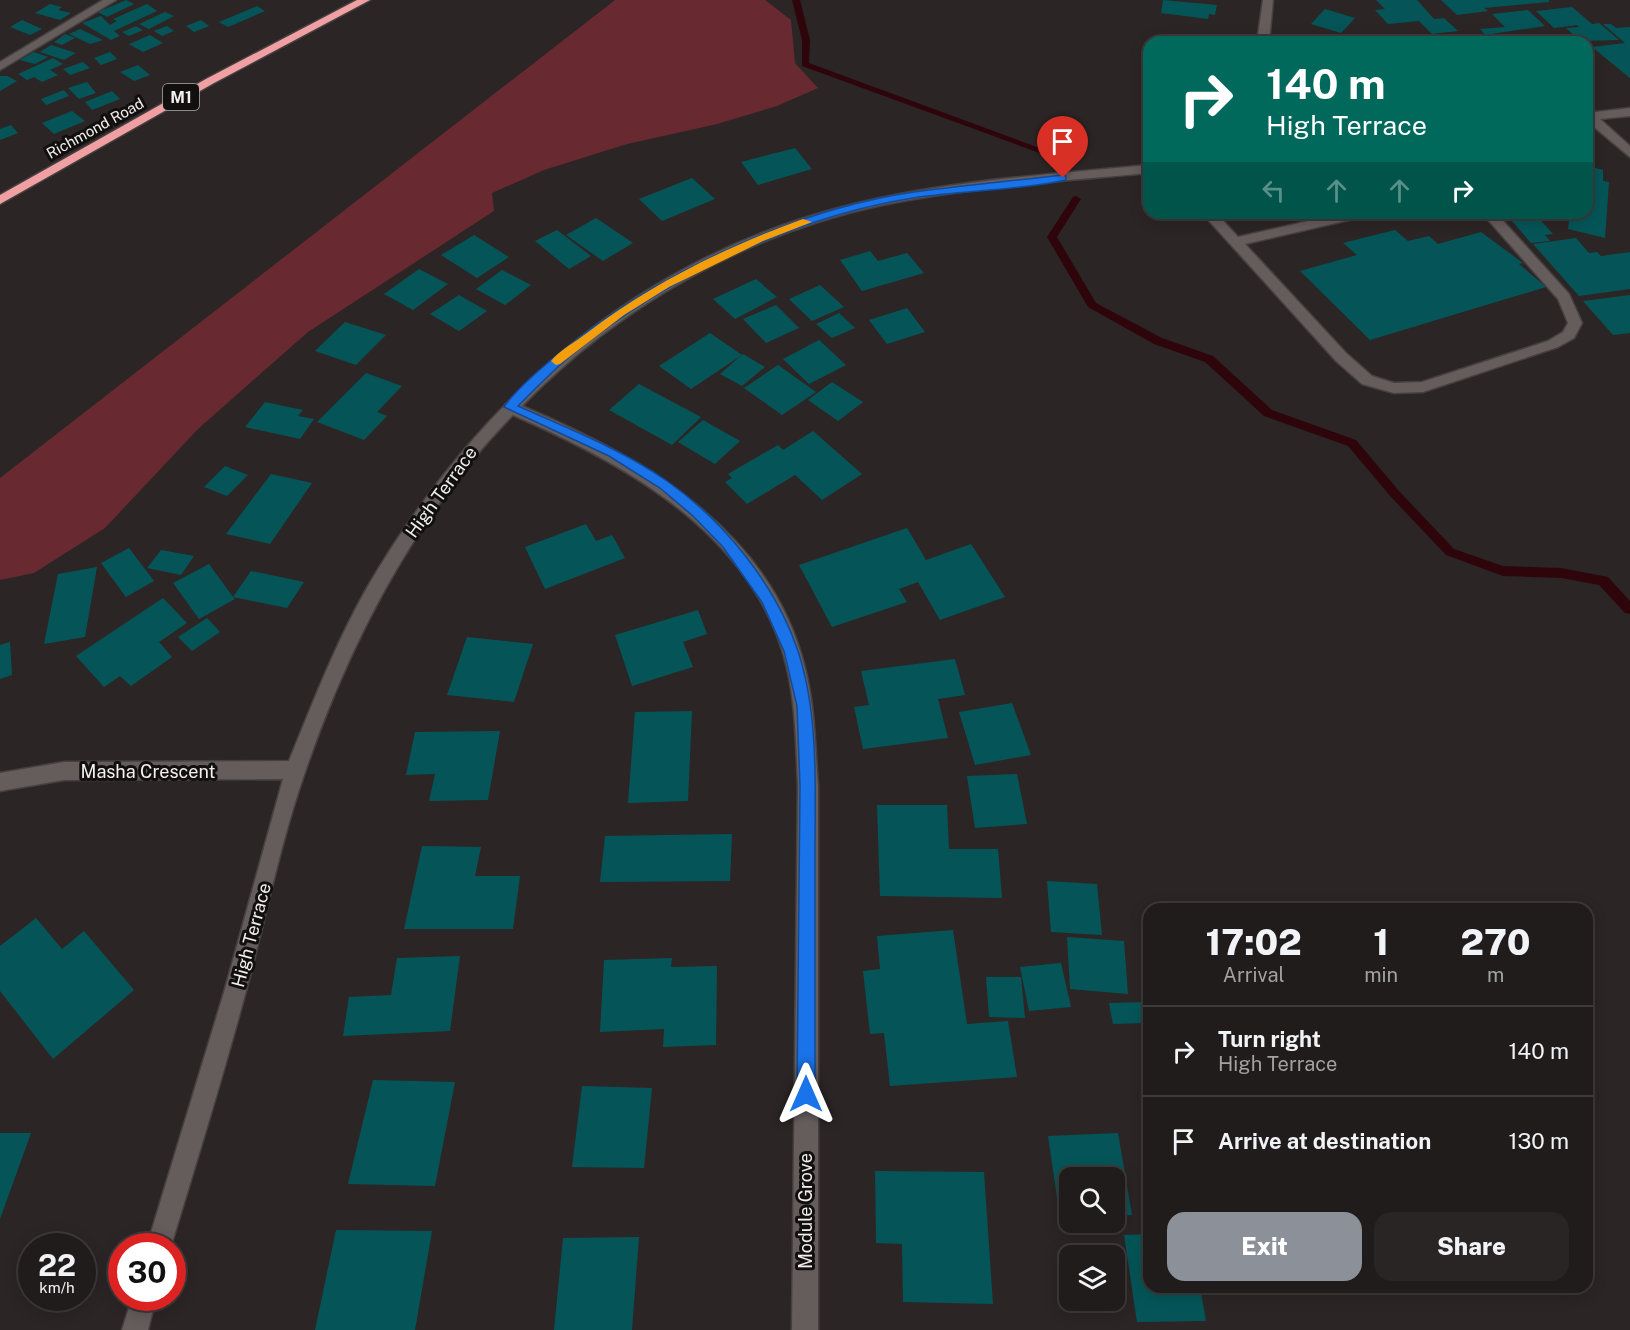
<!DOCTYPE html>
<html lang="en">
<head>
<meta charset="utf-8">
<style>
  :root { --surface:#211c1c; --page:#292525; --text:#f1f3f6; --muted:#a2a1a3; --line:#3e3a3b; --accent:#8c9099 }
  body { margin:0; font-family:"Public Sans",sans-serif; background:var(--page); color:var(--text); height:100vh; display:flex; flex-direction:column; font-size:22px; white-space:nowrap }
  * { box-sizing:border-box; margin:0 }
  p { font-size:20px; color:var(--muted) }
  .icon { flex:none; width:33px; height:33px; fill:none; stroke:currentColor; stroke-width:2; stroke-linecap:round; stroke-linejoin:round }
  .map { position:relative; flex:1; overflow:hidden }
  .panel { position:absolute; left:1143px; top:903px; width:450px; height:390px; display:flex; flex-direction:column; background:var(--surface); border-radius:18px; box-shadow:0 3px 15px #0003,0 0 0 2px var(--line) }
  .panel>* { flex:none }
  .guide { position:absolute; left:1143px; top:36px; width:450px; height:183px; border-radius:18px; box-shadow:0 3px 15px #0003,0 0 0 2px var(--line); background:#00695c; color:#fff; overflow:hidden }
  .fabs { position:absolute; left:1059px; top:1167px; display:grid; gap:12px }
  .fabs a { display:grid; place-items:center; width:66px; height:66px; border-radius:12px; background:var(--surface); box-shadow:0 3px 15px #0003,0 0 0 2px var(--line); font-size:30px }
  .speed { position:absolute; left:18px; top:1233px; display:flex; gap:12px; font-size:30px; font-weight:700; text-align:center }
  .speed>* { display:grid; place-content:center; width:78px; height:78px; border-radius:50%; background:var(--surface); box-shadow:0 3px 15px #0003,0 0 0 2px var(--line); line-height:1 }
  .speed small { font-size:15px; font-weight:400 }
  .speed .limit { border:9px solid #d22; background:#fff; color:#111 }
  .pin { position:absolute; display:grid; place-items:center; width:51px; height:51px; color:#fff; margin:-62px -26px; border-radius:50% 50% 50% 0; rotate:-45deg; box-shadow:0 0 6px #0007 }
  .pin .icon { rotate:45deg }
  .me { position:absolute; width:66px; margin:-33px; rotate:0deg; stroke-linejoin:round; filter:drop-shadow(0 0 4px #0008) }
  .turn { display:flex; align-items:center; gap:21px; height:126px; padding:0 24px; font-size:27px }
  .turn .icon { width:78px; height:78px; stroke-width:2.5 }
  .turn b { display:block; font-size:42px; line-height:51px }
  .lanes { display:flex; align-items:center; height:57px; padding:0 24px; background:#0003; justify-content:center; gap:30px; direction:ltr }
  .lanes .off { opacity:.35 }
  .eta { display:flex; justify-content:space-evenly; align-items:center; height:102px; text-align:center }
  .eta b { font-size:36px; font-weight:800; line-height:42px }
  .primary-button { display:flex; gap:12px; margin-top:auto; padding:12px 24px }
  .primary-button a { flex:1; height:69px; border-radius:18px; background:var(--accent); color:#fff; font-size:24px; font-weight:800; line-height:69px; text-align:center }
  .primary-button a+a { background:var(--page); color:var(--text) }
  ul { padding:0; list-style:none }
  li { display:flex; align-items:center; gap:18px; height:90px; padding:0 24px; border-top:2px solid var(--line) }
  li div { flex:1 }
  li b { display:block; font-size:22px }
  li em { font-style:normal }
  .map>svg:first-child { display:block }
  .green { fill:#682930 }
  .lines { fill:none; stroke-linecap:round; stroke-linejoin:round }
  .stream { fill:#2f050c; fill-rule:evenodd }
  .building { fill:#055558 }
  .lane-casing { stroke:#464040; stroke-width:3 }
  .street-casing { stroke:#464040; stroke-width:3 }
  .highway-casing { stroke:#464040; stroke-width:3 }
  .lane { fill:#655c5c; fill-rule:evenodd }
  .street { fill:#655c5c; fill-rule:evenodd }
  .highway { fill:#f09fa3; fill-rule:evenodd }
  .route { fill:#1a73e8; stroke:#114b97; stroke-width:1.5 }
  .slow { fill:#f59e0b }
  .labels { text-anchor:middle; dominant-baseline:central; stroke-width:6; stroke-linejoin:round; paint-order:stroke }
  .far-street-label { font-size:15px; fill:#f4efef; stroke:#120f0f }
  .shield { fill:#120f0f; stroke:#b0acac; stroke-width:1.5 }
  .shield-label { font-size:16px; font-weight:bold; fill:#f4efef }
  .street-label { font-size:18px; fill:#f4efef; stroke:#120f0f }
</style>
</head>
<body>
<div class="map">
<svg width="1630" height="1330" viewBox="0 0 1630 1330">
  <rect width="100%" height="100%" fill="#2c2525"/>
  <path class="green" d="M615,0H765L791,20L795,63L818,88L777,106L717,124L627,144L544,170L492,193L494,211L308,332L198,429L105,528L34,573L0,580V478Z"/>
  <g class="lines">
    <g class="stream">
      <path d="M792,0H800L810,40L809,63L1053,153L1045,155L802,66V40Z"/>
      <path d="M1076,196L1081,199L1057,237L1096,303L1162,338L1213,356L1272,410L1356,440L1399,491L1454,549L1503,566L1561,568L1603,576L1608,577L1630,601V614L1625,613L1599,585L1561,578L1503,576L1446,555L1391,497L1348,446L1264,416L1205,362L1154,344L1088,307L1047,237L1073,197Z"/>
    </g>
  </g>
  <g class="building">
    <path d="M126,0L134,4L107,17L98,12Z"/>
    <path d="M1163,0L1217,5L1215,15L1209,14L1208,19L1161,13Z"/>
    <path d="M1376,0H1417L1434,19L1444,18L1458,31L1432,34L1419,21L1388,24L1375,10L1385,9Z"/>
    <path d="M1441,0H1549V2L1484,8L1488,11L1457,15Z"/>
    <path d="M50,4L62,7L58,10L71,13L60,20L35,13Z"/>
    <path d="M147,4L157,11L114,31L120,36L111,40L82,23L101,16L110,25L117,21L113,19Z"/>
    <path d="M257,6L265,11L228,27L219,22Z"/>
    <path d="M1572,7L1592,24L1599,23L1619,40L1580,41L1566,28L1579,27L1577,25L1554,28L1536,11Z"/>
    <path d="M1325,9L1355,18L1341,33L1311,24Z"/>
    <path d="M1528,10L1545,26L1485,35L1480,29L1505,27L1492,14Z"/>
    <path d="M165,12L174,16L149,29L139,24Z"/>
    <path d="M22,20L42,29L30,35L10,27Z"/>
    <path d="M201,20L209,26L194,32L186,26Z"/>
    <path d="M1603,24H1611L1616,28L1630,27V78L1592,47L1625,43Z"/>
    <path d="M136,26L143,30L129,36L122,32Z"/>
    <path d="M167,26L174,31L162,36L154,31Z"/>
    <path d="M80,29L103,40L90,44L69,34Z"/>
    <path d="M65,34L75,38L62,45L54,42Z"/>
    <path d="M150,35L163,43L143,52L129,44Z"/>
    <path d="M51,45L76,53L64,60L40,52Z"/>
    <path d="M34,52L48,57L35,64L20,60Z"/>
    <path d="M110,52L117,59L101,65L94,58Z"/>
    <path d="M53,58L63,64L50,70L58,75L42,82L34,77L27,80L18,74Z"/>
    <path d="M83,62L90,68L70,75L63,69Z"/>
    <path d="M138,65L150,75L134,81L120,72Z"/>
    <path d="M0,76H7L17,81L0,91Z"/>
    <path d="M87,82L96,93L79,99L68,88Z"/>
    <path d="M64,90L69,96L46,105L41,99Z"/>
    <path d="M112,91L120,99L92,110L85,102Z"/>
    <path d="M72,111L85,121L54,134L42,123Z"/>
    <path d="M11,125L18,133L0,140V129Z"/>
    <path d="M795,148L812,169L758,185L741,162Z"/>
    <path d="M1587,166L1603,170V181L1609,182L1605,238L1568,229L1570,213H1587Z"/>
    <path d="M692,178L715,199L662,221L639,199Z"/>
    <path d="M1505,213H1534L1553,234L1545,235L1550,241L1531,243Z"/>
    <path d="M596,218L633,243L603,261L566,235Z"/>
    <path d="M557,230L591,256L569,269L535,241Z"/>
    <path d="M1395,230L1408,241L1429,236L1438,244L1481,232L1523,263L1519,264L1546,287L1370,340L1300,271L1357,255L1343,243Z"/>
    <path d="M474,235L509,257L477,278L441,255Z"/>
    <path d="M1576,238L1589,253L1597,252L1601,256L1630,252V289L1579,296L1533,244Z"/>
    <path d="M870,251L878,261L907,253L924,273L862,291L840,260Z"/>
    <path d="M419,269L448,284L413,310L384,294Z"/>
    <path d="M502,270L531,285L505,305L476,289Z"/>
    <path d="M756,279L777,297L735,319L713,299Z"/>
    <path d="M820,285L844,307L812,321L789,299Z"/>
    <path d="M459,295L487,311L459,331L430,314Z"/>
    <path d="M1630,295V333L1613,335L1583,301Z"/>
    <path d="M776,305L799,328L766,343L743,319Z"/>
    <path d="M907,308L925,332L887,344L869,320Z"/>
    <path d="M839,313L855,328L832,338L816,324Z"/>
    <path d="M345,322L386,335L356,365L315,351Z"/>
    <path d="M710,333L742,355L691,389L659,366Z"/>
    <path d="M819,340L846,365L809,384L783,359Z"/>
    <path d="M743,354L765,367L742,386L720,374Z"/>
    <path d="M778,365L816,392L782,415L744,388Z"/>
    <path d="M366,373L402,386L377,412L387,416L364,440L317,422Z"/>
    <path d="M832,382L863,402L838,421L808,400Z"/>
    <path d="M639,384L701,417L672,445L609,410Z"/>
    <path d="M265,402L303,410L298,416L314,419L300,439L245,427Z"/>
    <path d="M703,420L740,441L715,464L678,442Z"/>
    <path d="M813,431L862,474L822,500L795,475L747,504L725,482L732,478L728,474L778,445L783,450Z"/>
    <path d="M225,466L248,475L227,496L204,487Z"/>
    <path d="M271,474L312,483L270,544L226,534Z"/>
    <path d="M586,524L596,541L612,535L625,558L545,589L525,547Z"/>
    <path d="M907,528L926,560L971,544L1005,597L940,620L918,582L899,589L907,602L832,627L799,565Z"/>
    <path d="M129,548L154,581L126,597L101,563Z"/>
    <path d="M161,550L194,556L181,575L147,568Z"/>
    <path d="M209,564L233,597L251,571L304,582L287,608L233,597L235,599L199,619L173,583Z"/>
    <path d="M97,567L85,637L44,644L58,574Z"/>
    <path d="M163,598L187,623L159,642L172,657L131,686L120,676L104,687L76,656Z"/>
    <path d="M698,610L707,634L683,642L693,667L632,686L615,635Z"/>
    <path d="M207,618L220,632L192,651L178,637Z"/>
    <path d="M467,637L533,644L514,702L447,695Z"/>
    <path d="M10,642L12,675L0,679V645Z"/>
    <path d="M955,659L965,695L938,699L948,738L863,749L854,707L869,705L861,671Z"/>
    <path d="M1012,703L1031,755L975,765L959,712Z"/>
    <path d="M692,711L688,801L628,803L635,712Z"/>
    <path d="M500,731L488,800L429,801L435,774L406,775L415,732Z"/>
    <path d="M1017,774L1027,824L975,828L967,776Z"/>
    <path d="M877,805H947L949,849H998L1002,898L880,896Z"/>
    <path d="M732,834L730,881L600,882L605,836Z"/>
    <path d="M422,846L481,847L475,876H520L513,929H404Z"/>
    <path d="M1047,881L1097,884L1102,935L1051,932Z"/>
    <path d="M36,918L62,949L84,931L134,990L53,1059L0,991V946Z"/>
    <path d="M953,930L967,1024L1008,1021L1017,1077L890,1086L884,1033L870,1034L863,971L880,969L877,936Z"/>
    <path d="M1067,937L1124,941L1128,994L1070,989Z"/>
    <path d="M460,956L450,1031L343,1036L349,997L391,995L397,958Z"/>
    <path d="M672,958L671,967L717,966L716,1045L663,1047L664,1029L600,1032L604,960Z"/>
    <path d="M1061,963L1071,1007L1029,1011L1020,967Z"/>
    <path d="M986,977H1021L1025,1018L989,1017Z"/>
    <path d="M1143,1002L1147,1023L1113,1024L1109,1003Z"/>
    <path d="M373,1080L455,1082L435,1186L348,1184Z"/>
    <path d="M582,1086L652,1088L644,1168L572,1167Z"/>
    <path d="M0,1133H31L0,1219Z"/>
    <path d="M1118,1133L1132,1215L1114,1216V1178H1070V1217L1060,1218L1048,1136Z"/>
    <path d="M875,1171L984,1172L993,1304L903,1302L902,1244L876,1243Z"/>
    <path d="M336,1230L432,1231L415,1330H315Z"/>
    <path d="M1149,1234V1287H1200L1206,1321L1137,1322L1124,1235Z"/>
    <path d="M639,1237L632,1330H554L563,1238Z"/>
  </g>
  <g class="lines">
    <defs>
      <path id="lane" d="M1202,213H1216L1238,237L1344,213H1369L1362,217L1245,244L1346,353L1372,376L1394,383L1422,382L1548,341L1563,332L1568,323L1558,299L1482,213H1496L1569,294L1582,323L1574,338L1558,347L1423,392L1394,393L1362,384L1336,361Z"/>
      <g id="street">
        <path d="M103,0H116L0,70V62Z"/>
        <path d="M1263,0H1273L1269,42H1257Z"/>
        <path d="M1630,108V116L1600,119L1630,146V157L1587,121V113Z"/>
        <path d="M1149,165V173C1060,181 970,187 882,205C746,234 619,306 522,406C643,458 771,529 805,668C815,707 815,747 818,786V1330H792L798,786C796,747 796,707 787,668C756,536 628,465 513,415C415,515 349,643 304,775C280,844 266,917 247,987C224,1074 197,1160 171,1246H147L225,989L283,779L64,780L0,791V773L64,762L289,761C313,702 336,642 368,586C474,405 630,264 835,209C938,181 1044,175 1149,165Z"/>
        <path d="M132,1298H156L148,1330H122Z"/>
      </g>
      <path id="highway" d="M357,0H370L214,83L0,204V195L206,79Z"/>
    </defs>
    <use href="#lane" class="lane-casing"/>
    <use href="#street" class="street-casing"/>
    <use href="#highway" class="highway-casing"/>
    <use href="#lane" class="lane"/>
    <use href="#street" class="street"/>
    <use href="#highway" class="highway"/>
  </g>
  <path class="route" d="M1063,175L1066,176V180C1016,191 964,190 913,198C794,217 667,277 574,353C554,369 536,388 518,406C569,429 621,449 667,481C724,521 776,585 798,651C819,715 815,787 815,853C815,933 815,1013 815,1094L812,1100L806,1102L800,1100L797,1094L800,786L797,706L784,651L762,602L723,547L693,516L660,488L609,456L504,407C521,382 567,347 592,328C681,263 804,208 914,192C964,185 1014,181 1063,175Z"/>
  <path class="slow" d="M803,219L812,222L763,241L669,287L624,315L560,364L556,365L551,361C560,350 575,342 587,333C652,283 726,247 803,219Z"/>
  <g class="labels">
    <g class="far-street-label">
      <text transform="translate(95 128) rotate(-29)">Richmond Road</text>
    </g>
    <rect class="shield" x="163" y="84" width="36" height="26" rx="4.5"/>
    <g class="shield-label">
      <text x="181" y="97">M1</text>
    </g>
    <g class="street-label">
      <text transform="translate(441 492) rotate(-54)">High Terrace</text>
      <text x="148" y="771">Masha Crescent</text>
      <text transform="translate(251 935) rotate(-75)">High Terrace</text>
      <text transform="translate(805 1211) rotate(-90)">Module Grove</text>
    </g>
  </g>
</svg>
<div class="fabs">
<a><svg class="icon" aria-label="search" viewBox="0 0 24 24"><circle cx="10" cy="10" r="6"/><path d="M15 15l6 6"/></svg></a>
<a><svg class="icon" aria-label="layers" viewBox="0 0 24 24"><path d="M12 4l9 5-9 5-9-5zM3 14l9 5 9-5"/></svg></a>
</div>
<div class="speed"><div>22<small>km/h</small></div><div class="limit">30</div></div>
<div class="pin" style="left:1063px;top:178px;background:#d93025"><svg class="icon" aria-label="arrive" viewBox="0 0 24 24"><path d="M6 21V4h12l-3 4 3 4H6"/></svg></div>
<svg class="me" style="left:806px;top:1094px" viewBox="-20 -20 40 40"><path d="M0-17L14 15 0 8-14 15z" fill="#1a73e8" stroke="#fff" stroke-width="4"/></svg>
<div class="guide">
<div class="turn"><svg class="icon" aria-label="right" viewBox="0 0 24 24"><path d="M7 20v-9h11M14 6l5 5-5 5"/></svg><div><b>140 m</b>High Terrace</div></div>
<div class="lanes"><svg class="icon off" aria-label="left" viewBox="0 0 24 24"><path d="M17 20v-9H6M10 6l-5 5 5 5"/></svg><svg class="icon off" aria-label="ahead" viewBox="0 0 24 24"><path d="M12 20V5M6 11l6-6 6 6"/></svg><svg class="icon off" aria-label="ahead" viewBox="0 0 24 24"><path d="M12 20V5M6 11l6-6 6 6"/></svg><svg class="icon" aria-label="right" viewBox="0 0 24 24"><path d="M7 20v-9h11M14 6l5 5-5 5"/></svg></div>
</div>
<section class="panel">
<div class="eta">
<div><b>17:02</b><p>Arrival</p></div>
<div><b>1</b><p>min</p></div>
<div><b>270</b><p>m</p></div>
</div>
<ul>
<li><svg class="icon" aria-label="right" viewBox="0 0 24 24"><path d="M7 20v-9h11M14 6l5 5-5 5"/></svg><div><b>Turn right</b><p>High Terrace</p></div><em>140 m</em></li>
<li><svg class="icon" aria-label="arrive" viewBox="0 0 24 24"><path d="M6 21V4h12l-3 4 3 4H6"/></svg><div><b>Arrive at destination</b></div><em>130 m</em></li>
</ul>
<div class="primary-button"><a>Exit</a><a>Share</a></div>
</section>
</div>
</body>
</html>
